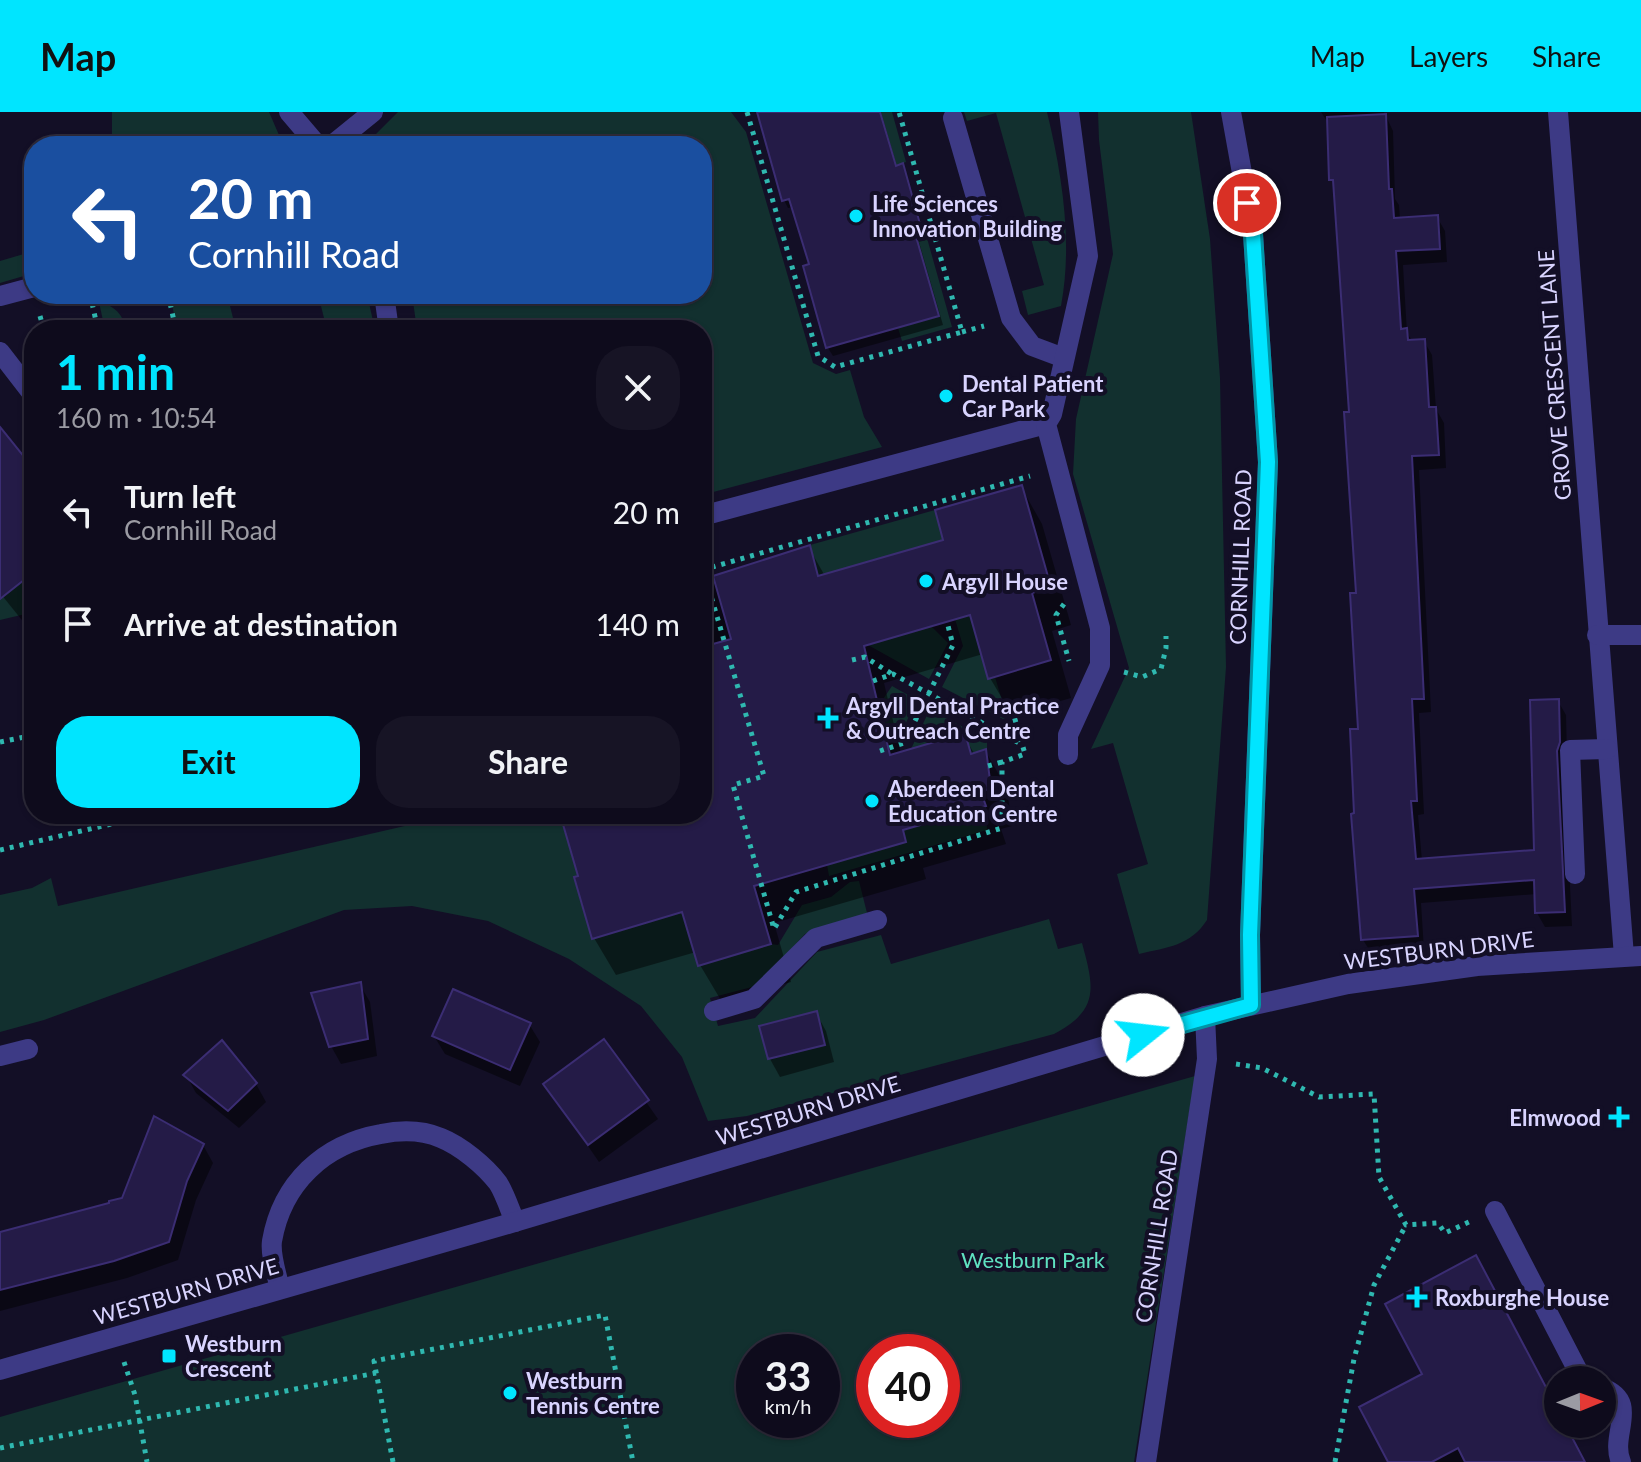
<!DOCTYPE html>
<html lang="en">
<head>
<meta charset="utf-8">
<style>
  :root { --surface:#0e0b1c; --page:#171425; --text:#f1f3f6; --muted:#9b9ba3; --line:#2e2b3b; --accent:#00e5ff }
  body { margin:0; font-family:Lato,sans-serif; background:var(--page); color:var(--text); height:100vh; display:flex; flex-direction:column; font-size:30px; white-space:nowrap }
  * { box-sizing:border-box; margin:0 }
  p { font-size:26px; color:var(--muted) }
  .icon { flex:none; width:44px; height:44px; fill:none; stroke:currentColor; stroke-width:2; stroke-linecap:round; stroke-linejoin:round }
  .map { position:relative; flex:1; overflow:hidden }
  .side { position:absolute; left:24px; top:208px; width:688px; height:504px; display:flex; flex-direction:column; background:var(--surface); border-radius:32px; box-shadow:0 2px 6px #0004,0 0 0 2px var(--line) }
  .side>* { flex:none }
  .banner { position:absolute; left:24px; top:24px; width:688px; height:168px; border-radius:32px; box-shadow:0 2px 6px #0004,0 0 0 2px var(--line); background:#1a4fa0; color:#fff; overflow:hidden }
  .needle { width:52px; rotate:89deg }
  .controls { position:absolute; left:1544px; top:1254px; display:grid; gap:16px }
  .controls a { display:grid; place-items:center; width:72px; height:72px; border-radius:50%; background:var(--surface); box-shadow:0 2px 6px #0004,0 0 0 2px var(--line); font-size:40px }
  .speed { position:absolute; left:736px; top:1222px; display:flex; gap:16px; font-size:40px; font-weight:700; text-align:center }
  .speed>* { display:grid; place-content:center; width:104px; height:104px; border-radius:50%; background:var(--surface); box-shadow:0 2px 6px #0004,0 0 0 2px var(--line); line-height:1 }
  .speed small { font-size:20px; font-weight:400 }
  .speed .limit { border:12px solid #d22; background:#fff; color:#111 }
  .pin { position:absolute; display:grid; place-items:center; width:68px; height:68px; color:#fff; margin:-34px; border:4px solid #fff; border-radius:50%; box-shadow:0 2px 8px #0007 }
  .me { position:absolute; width:88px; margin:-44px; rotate:74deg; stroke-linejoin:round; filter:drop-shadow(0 0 6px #0008) }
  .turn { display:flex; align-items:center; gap:28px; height:168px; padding:0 32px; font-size:36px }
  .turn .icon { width:104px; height:104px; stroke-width:2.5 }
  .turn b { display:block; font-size:56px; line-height:68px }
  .round { display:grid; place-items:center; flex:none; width:84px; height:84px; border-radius:32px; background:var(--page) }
  .overview { display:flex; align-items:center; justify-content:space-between; height:136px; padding:0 32px }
  h1 { font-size:48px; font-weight:700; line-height:60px; color:var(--accent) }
  .button { display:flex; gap:16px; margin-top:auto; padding:16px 32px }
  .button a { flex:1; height:92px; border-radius:32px; background:var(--accent); color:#111; font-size:32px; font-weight:700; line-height:92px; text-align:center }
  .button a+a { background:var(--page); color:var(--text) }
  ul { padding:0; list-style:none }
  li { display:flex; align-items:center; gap:24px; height:112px; padding:0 32px }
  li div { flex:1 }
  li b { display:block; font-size:30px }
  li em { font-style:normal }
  header { display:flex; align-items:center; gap:48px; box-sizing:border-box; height:112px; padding:0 40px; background:var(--accent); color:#111 }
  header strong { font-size:38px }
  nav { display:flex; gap:44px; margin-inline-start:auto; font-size:28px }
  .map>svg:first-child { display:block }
  .green { fill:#12302f; fill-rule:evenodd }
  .shadow { fill:#0007 }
  .building { fill:#241b47; stroke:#3b2d73; stroke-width:2 }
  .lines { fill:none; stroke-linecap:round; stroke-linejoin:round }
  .path { stroke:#2fb8b0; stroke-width:5; stroke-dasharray:4 6; stroke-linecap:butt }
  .minor { stroke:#3d3a85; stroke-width:20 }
  .route-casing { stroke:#0095a6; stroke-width:20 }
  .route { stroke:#00e5ff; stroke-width:14 }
  .poi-dot { fill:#00e5ff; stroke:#130f26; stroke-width:3 }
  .labels { text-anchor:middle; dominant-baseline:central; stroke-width:8; stroke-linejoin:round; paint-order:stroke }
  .poi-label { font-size:22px; font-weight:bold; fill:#d9d4ff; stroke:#130f26; text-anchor:start }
  .street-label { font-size:22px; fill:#d9d4ff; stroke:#130f26 }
  .park-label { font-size:22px; fill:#5fe0c0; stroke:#130f26 }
</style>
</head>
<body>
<header>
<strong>Map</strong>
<nav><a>Map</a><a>Layers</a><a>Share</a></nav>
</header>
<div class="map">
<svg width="1641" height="1350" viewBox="0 0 1641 1350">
  <rect width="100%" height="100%" fill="#130f26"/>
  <g class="green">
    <path d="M112,0H269L279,23L280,34H112Z"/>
    <path d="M398,0H731L746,20L813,251L836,262L850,258L864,305L882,335L702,383V218H417L412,182H702V34H364Z"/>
    <path d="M880,0H892L906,50L896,54Z"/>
    <path d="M964,0H1047C1062,62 1073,130 1061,194L1028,203L1022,179L1044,173L996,1L967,9Z"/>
    <path d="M1098,0H1191L1210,127L1220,266L1226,555L1207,808C1190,834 1168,835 1139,842L1117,762L1148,752L1113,631L1091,637L1129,556L1073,362L1076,307L1113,142L1099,28Z"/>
    <path d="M925,119L952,215L902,229L898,216L939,204L915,121Z"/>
    <path d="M34,139V161L0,171V149Z"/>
    <path d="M170,182H227L236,218H177Z"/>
    <path d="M318,182H367L375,218H327Z"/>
    <path d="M99,190C115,194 123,202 126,218H105Z"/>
    <path d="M935,398L943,428L791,472L810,433Z"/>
    <path d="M34,460V500L0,508V470L8,480Z"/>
    <path d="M970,503L988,566L995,565L1007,605L1003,607L942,575L963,534L955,507Z"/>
    <path d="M931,514L948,531L929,567L868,533Z"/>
    <path d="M892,574L917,588L899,625L887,628L879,593Z"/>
    <path d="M930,597L987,628V637L971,642L911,637Z"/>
    <path d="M986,694L987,718L829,764L827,753L906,730L903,718Z"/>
    <path d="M421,702H452L454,706L469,702H560L578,764L574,765L592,826L682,800L699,853L771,832L778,833L802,793L831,785L850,770L859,769L867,801L805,822L767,863L752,875L710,886L718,914L755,906L817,840L881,823L891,852L1049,807L1058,837L1082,831C1094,875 1100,898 1054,922L747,1004L708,1009L682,945L641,894L569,847L488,809L412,794L344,798L44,908L0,920V783L32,776L51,766L58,794L422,710Z"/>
    <path d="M1195,964L1134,1350H0V1305ZM754,1240H822V1308H754ZM874,1240H942V1308H874Z"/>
  </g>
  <g class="shadow">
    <path d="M771,0H881L897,55L902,54L907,62L926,128L919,130L943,213L833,244L828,236L805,155L811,154L794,95L788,96L784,88Z"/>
    <path d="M1321,0H1384L1393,19L1395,87L1399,93L1400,107L1437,105L1445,119L1447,150L1403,153L1407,221L1413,230L1424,229L1432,243L1436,297L1444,311L1446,356L1419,358L1431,600L1419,601L1424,702L1418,703L1422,749L1536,740L1558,589L1566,603L1567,645L1564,654L1572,814L1545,815L1537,801V782L1421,791L1424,838L1372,842L1363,828L1356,703L1360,619L1351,302L1336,75L1331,67L1328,11Z"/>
    <path d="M0,317L34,359V523L0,481Z"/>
    <path d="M1021,375L1042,412L1071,513L1052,519L1071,586L1012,603L990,566L983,542L884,571L901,642L964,624L975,643L986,640L1007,677L1012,714L1001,717L1006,732L923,756L926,767L774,811L791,870L722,890L700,853L696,840L616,863L594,826L562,702H702V469L774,449L809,436L825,464L946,429Z"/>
    <path d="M360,873L370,890L377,944L341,952L331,934Z"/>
    <path d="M816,901L826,919L834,950L780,965L770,947L762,915Z"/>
    <path d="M529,912L540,930L520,974L445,942L434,924Z"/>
    <path d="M604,930L658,1007L599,1050L546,973Z"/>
    <path d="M186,963L256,972L266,990L239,1016L196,981Z"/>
    <path d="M203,1033L213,1051L196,1088L178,1148L127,1166L0,1199V1122L123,1088Z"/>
    <path d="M1476,1146L1558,1298V1312H1566L1586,1350H1390L1424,1263Z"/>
  </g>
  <g class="building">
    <path d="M757,0H880L896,54L903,51L922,119L915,121L939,204L826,236L803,154L809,152L789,87L782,89Z"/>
    <path d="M1386,2L1389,77H1392L1394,106L1438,103L1440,137L1396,139L1401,217L1407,216L1408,228L1425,227L1429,295H1436L1439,343L1412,344L1424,587H1412L1417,689H1411L1416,747L1534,738L1530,588L1559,587L1560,630L1557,639L1565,800L1535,801L1534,768L1414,777L1418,824L1361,828L1351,702L1354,701L1350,617H1358L1350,481H1356L1344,300H1349L1333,68H1329L1327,5Z"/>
    <path d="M0,315L34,357V460L0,487Z"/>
    <path d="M1022,373L1051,475L1032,481L1051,548L988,567L970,503L864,534L890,643L965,621L971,642L986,637L991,676L981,680L986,694L903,718L906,730L754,774L771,832L698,854L682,800L592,827L574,765L578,764L560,702H702V535L731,527L713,464L810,433L818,464L943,428L935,398Z"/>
    <path d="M361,870L368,927L329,935L311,881Z"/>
    <path d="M453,877L531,911L510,958L432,924Z"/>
    <path d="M817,899L825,933L768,947L759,914Z"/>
    <path d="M604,927L649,988L588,1033L543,972Z"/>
    <path d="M222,928L257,971L228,999L183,963Z"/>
    <path d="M154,1004L204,1032L187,1069L169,1130L114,1149L0,1178V1120L109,1091V1089L122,1086Z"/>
    <path d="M1476,1143L1558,1298V1312H1565L1585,1350H1465L1458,1336L1432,1350H1388L1359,1295L1422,1262L1385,1192Z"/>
  </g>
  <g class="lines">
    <g class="path">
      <path d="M747,0L818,244L835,255L962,220L899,0"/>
      <path d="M90,182L98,218"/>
      <path d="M168,182L176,218"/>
      <path d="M40,204L44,218"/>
      <path d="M962,220L984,214"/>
      <path d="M703,457L764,664L733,673L774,817L796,780L1002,716V650L1025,642L1014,604L1050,592"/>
      <path d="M702,458L1030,364"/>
      <path d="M1064,492L1056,503L1069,549"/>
      <path d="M852,548L865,545L892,562"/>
      <path d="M1124,560L1142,565L1161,557L1166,536V524"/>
      <path d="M873,569L893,562L1021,632"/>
      <path d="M0,630L34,623"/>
      <path d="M880,639L904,631L953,533L947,510"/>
      <path d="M988,654L1002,650"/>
      <path d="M0,738L154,702"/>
      <path d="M1236,952L1262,956L1319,985L1374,982L1379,1065L1406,1113L1438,1111L1445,1121L1469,1110"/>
      <path d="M124,1250L135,1283L147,1350"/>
      <path d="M0,1336L376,1261"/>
      <path d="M393,1350L374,1249L605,1203L633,1350"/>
      <path d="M1335,1350L1354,1247L1374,1173L1406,1113"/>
    </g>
    <g class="minor">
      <path d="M289,0L318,34"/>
      <path d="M1231,0L1253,122L1268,350L1250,823L1251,893"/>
      <path d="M1558,0L1624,844"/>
      <path d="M953,6L1011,206L1032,234L1064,246"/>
      <path d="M331,34L373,0"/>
      <path d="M384,182L389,218"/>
      <path d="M0,184L34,175"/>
      <path d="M0,240L34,284"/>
      <path d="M702,404L1046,312"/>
      <path d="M1597,523H1641"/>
      <path d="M1068,643V623L1100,553V516L1046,312L1052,302L1088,144L1069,0"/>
      <path d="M1575,762L1570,638L1607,637"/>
      <path d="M714,899L754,887L816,826L877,808"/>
      <path d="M0,944L28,937"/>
      <path d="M1495,1099L1580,1263L1586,1268"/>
      <path d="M280,1177C277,1163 270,1143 272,1129C282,1071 324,1032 381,1022C401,1018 422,1018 441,1026C461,1034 485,1054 498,1071C505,1082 510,1098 515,1110"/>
      <path d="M0,1258L515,1110L1205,904L1348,872L1477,854L1641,844"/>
      <path d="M1602,1276C1641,1290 1609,1323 1621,1350"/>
      <path d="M1146,1350L1207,947L1205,904"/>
    </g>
  </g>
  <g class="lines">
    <defs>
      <path id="route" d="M1143,923L1251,893L1250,823L1268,350L1253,122L1247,91"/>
    </defs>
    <use href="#route" class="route-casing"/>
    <use href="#route" class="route"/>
  </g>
  <g class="poi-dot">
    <circle cx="856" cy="104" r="8"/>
    <circle cx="946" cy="284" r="8"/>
    <circle cx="926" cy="469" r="8"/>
    <path d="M824 594h8v8h8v8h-8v8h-8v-8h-8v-8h8z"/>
    <circle cx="872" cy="689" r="8"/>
    <path d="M1615 993h8v8h8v8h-8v8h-8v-8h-8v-8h8z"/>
    <path d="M1413 1173h8v8h8v8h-8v8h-8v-8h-8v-8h8z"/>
    <rect x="161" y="1236" width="16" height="16" rx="4"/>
    <circle cx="510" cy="1281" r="8"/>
  </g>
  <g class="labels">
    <g class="poi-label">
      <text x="872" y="91">Life Sciences<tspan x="872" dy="25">Innovation Building</tspan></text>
      <text x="962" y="271">Dental Patient<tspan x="962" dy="25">Car Park</tspan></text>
      <text x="942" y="469">Argyll House</text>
      <text x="846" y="593">Argyll Dental Practice<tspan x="846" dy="25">&amp; Outreach Centre</tspan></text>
      <text x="888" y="676">Aberdeen Dental<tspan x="888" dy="25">Education Centre</tspan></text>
      <text x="1601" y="1005" text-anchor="end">Elmwood</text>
      <text x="1435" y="1185">Roxburghe House</text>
      <text x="185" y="1231">Westburn<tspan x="185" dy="25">Crescent</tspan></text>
      <text x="526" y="1268">Westburn<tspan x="526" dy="25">Tennis Centre</tspan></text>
    </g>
    <g class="street-label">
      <text transform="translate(1554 263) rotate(-94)">GROVE CRESCENT LANE</text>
      <text transform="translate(1240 445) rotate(-88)">CORNHILL ROAD</text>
      <text transform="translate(1439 838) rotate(-7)">WESTBURN DRIVE</text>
      <text transform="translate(808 998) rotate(-17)">WESTBURN DRIVE</text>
      <text transform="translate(1156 1124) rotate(-81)">CORNHILL ROAD</text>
      <text transform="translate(186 1179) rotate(-16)">WESTBURN DRIVE</text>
    </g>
    <g class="park-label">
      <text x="1033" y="1147">Westburn Park</text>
    </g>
  </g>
</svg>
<div class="controls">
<a><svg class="needle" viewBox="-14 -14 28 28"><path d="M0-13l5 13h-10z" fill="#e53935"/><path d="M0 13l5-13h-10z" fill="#9b9ba3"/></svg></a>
</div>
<div class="speed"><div>33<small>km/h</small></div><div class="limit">40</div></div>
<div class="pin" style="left:1247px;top:91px;background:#d93025"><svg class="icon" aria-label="arrive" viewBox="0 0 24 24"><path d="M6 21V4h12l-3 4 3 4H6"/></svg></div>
<svg class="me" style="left:1143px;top:923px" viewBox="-20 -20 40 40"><circle r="19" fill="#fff"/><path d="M0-13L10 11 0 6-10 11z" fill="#00e5ff"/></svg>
<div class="banner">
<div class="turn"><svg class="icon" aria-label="left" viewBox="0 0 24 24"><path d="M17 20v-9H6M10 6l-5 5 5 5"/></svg><div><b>20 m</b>Cornhill Road</div></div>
</div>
<section class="side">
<div class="overview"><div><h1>1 min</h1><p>160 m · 10:54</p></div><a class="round"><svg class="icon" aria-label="close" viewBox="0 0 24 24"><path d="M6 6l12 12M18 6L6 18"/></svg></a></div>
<ul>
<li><svg class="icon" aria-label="left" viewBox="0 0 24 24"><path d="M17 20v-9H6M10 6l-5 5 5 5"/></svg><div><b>Turn left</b><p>Cornhill Road</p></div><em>20 m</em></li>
<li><svg class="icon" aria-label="arrive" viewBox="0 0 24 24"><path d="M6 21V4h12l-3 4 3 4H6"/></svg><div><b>Arrive at destination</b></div><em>140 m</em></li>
</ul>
<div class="button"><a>Exit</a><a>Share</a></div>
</section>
</div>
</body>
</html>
